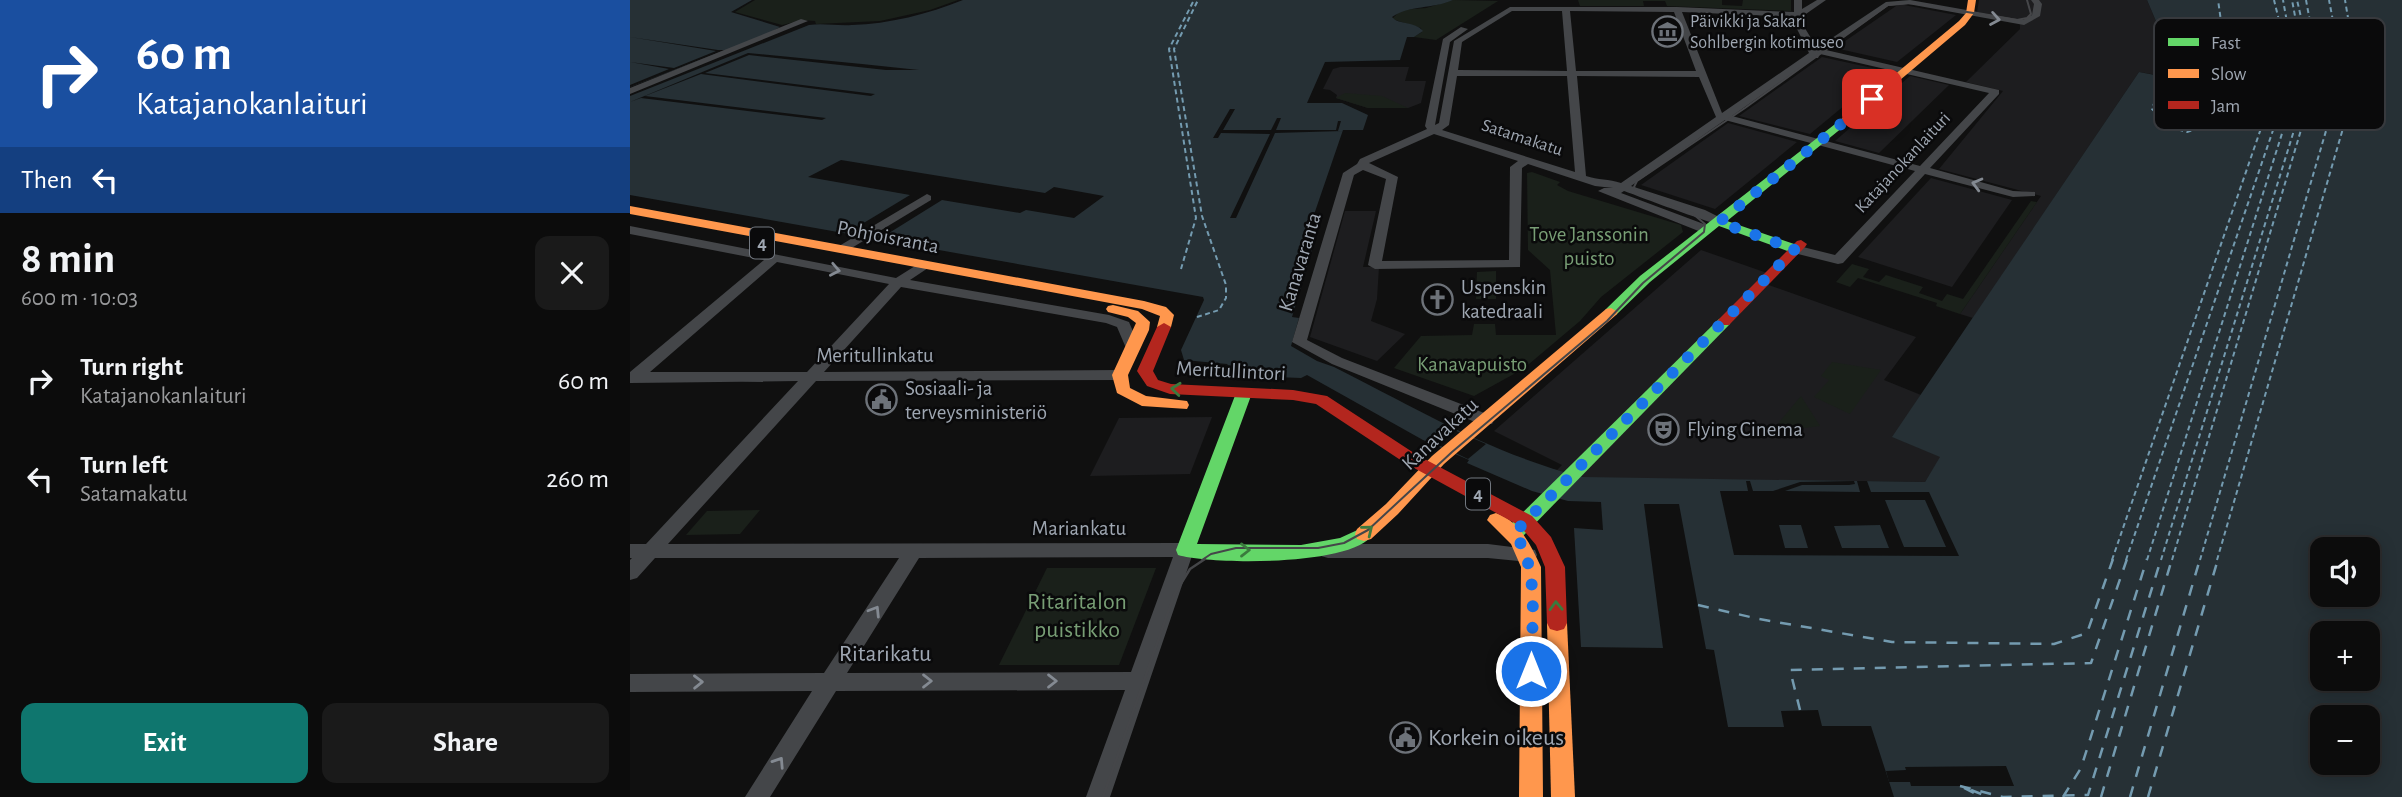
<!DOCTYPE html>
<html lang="en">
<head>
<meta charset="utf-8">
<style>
  :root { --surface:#0c0c0c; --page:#1a1a1a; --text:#f1f3f6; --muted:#9a9b9d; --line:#2c2c2d; --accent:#0f766e }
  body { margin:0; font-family:"Alegreya Sans",sans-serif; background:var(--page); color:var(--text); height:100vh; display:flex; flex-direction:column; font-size:26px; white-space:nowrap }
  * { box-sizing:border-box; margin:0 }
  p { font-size:23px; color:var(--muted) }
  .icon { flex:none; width:38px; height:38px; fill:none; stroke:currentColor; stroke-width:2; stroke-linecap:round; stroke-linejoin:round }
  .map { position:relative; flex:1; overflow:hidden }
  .sheet { display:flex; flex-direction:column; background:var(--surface); width:630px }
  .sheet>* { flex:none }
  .top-card { background:#1a4fa0; color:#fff; overflow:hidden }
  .controls { position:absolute; left:1680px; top:537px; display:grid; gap:14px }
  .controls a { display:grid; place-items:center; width:70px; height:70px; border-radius:14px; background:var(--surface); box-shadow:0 4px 18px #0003,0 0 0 2px var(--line); font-size:35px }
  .pin { position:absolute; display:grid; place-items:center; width:60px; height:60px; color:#fff; margin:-30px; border-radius:14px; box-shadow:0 4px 10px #0006 }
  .me { position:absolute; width:77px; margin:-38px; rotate:0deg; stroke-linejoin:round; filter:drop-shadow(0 0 5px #0008) }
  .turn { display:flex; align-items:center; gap:24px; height:147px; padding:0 21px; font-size:32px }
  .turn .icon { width:91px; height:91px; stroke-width:2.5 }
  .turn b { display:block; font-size:49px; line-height:60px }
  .then { display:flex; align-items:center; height:66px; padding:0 21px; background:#0003; gap:14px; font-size:26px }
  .round { display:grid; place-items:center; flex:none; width:74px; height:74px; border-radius:14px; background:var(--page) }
  .summary { display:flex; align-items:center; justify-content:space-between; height:119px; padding:0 21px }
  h1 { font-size:42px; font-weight:700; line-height:52px }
  .button { display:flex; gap:14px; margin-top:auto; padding:14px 21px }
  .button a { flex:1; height:80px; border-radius:14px; background:var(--accent); color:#fff; font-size:28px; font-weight:700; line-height:80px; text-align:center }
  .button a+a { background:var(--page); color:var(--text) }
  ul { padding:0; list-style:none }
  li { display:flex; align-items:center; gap:21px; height:98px; padding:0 21px }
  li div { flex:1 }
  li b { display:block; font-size:26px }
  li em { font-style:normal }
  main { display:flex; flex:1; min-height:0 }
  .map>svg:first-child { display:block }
  .built { fill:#1d1d1f }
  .green { fill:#1a201a }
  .water { fill:#263035; fill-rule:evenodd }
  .pier { fill:#101010; fill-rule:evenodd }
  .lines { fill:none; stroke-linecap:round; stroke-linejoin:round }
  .ferry-far1 { stroke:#749bb0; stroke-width:2; stroke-dasharray:5 3.5; stroke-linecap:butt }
  .ferry { stroke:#749bb0; stroke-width:2.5; stroke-dasharray:11 10; stroke-linecap:butt }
  .street { fill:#444649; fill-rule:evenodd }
  .fast { fill:#63d668; fill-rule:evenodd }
  .slow { fill:#ff974d; fill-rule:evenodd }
  .jam { fill:#b3261e; fill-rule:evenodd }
  .tram-far1 { stroke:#454649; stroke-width:2 }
  .tram { stroke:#454649; stroke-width:2.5 }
  .oneway { stroke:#848a92 }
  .oneway2 { stroke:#3b7a3e }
  .route { stroke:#1a73e8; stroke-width:12; stroke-dasharray:0 21.6 }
  .labels { text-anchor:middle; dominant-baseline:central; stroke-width:5; stroke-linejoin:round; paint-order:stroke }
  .far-poi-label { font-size:18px; fill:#9fa7b2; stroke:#0a0a0b; text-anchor:start }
  .far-street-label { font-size:18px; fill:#9fa7b2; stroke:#0a0a0b }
  .shield { fill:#0a0a0b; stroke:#727880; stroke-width:2 }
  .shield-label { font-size:19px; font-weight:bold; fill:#9fa7b2 }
  .park-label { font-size:21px; fill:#789e75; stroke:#0a0a0b }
  .street-label { font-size:21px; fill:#9fa7b2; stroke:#0a0a0b }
  .poi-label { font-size:21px; fill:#9fa7b2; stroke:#0a0a0b; text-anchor:start }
  .near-park-label { font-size:24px; fill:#789e75; stroke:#0a0a0b }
  .near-street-label { font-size:24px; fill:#9fa7b2; stroke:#0a0a0b }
  .near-poi-label { font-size:24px; fill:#9fa7b2; stroke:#0a0a0b; text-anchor:start }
  .key { fill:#0a0a0b; stroke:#37393d; stroke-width:2 }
  .key-label { font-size:19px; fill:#9fa7b2 }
</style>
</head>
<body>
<main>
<section class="sheet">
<div class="top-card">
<div class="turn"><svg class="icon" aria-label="right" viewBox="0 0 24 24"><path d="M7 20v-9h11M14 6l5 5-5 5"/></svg><div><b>60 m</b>Katajanokanlaituri</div></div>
<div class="then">Then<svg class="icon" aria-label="left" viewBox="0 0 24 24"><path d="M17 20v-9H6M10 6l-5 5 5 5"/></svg></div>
</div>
<div class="summary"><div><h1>8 min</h1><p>600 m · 10:03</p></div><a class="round"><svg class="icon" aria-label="close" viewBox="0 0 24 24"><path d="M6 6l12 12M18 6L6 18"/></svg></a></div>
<ul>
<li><svg class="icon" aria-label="right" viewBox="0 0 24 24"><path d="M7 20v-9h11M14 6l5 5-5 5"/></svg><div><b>Turn right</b><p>Katajanokanlaituri</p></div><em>60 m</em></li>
<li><svg class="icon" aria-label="left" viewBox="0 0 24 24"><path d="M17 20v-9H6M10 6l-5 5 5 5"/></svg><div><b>Turn left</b><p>Satamakatu</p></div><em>260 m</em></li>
</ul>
<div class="button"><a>Exit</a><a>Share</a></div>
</section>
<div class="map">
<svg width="1772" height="797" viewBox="0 0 1772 797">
  <rect width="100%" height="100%" fill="#101010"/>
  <g class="built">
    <path d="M1349,0H1517L1550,78L1558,80L1509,72L1343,318L1330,314L1411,196L1309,169L1373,91L1336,82L1390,29V20L1347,12Z"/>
    <path d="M1269,4L1326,15L1267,62L1205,48Z"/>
    <path d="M1192,57L1256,71L1180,134L1109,116Z"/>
    <path d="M710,67H779L775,81H796L791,103L778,108H738L706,98L707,95L700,90L693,89L703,69Z"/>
    <path d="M1280,76L1319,85L1249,153L1205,141Z"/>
    <path d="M1098,123L1167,142L1085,209L1011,185Z"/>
    <path d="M1301,178L1382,200L1322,287L1228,257Z"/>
    <path d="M715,211H746L733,267H749L747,299L741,321L775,334L747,361L680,337Z"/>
    <path d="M1071,250L1140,274L1133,283L1286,337L1254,380L1291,395L1263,437L1311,457L1295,482L957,478L927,470L932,465L864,431Z"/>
    <path d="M582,417L560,474L460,476L489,418Z"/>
  </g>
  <g class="green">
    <path d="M125,0H328L300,10L250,21L186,24L185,21L172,20L152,25L105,12Z"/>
    <path d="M823,0L868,1L806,40L784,37L792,32L791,28L762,19L771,10L796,8Z"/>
    <path d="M948,0H1092V5L1112,6L1113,0H1161V11L1037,6L1035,1H1013L1014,6H950Z"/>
    <path d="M715,93L752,96L778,108H738L706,98Z"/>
    <path d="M902,172L930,182L927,185L938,191L1051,225L1053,232L971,297L950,321L893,369L844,396L764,368L791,336L842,335L844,324H865L866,335H926L920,270L898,250L897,173Z"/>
    <path d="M1401,201L1407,202L1330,314L1306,306L1307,303L1228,278L1220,287L1206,282L1222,264L1239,269L1233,277L1249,282L1256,275L1293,287L1289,293L1312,301L1317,294L1333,299Z"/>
    <path d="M866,271V299H846L847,272Z"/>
    <path d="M1202,362L1251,370L1220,414L1184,397L1199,380L1191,376Z"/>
    <path d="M1171,396L1190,426L1141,432Z"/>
    <path d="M130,510L110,534L56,535L77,511Z"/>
    <path d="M417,568H526L489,665H369Z"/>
  </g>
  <g class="water">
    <path d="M0,0H122L101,12L150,27L134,36L0,87Z"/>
    <path d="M333,0H823C803,9 779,5 762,17C768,25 785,21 793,31L784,37H777L770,60L695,62L677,103H712L738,115L733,130H713L677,235L686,236L662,317L669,318L661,346L687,361L704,367C788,409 861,454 953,477L1295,482L1310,457L1262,437L1509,72L1557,81L1550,78L1517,0H1772V797H1264L1241,726H1192L1188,710L1151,711L1154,727H1098L1084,650L1076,649L1049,504H1014L1033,648L951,647L944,528L973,530L971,502L938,501L902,491L837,463L839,460L793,440L677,375L671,378L597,375L600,367L597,364L554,360L551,350L574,300L573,297L0,195V96L179,25C194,23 206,26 222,25C259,24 298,14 333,0ZM1692,550H1738V595H1692ZM1692,634H1738V679H1692ZM1692,718H1738V763H1692Z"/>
  </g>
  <g class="pier">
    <path d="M0,37L88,50H95L0,87V85L39,69L0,62L44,68L86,51Z"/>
    <path d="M118,53L232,64L289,70H256L119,55L75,73L245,94L241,96L71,74L15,96L196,118L192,120L11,98L0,102Z"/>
    <path d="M600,109H605L593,130H641L647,118H651L646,130H706L708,121H711L708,131H713L645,133L606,218H600L640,134L591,133L588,138H583Z"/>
    <path d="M211,160L415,193L424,187L474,196L444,218L396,210L390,213L312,200L259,233L227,227L280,195L178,177Z"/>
    <path d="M815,426L856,444L838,459L798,440Z"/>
    <path d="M1116,481H1120L1123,491H1143L1170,482L1224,481L1225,484L1219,485H1172L1155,491L1230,492L1227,481H1237L1241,492H1299L1329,556L1104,555L1090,491H1118ZM1255,500H1295L1316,547H1274ZM1149,525H1171L1178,548H1155ZM1250,525L1259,548H1212L1204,526Z"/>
    <path d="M1376,766L1384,786H1281L1280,782H1259L1256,771L1276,770L1275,767Z"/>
  </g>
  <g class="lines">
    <g class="ferry-far1">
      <path d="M1534,77L1522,109L1543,128L1557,132L1584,122L1596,56L1588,0"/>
      <path d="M551,269L566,218L539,49L564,0"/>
      <path d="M567,317L589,310L596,298V285L572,216L544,49L568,0"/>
      <path d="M1482,560L1657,53L1644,0"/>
      <path d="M1496,560L1665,66L1653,0"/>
      <path d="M1517,560L1674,64L1662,0"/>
      <path d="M1531,560L1683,69L1667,0"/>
      <path d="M1542,560L1689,70L1676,0"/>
      <path d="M1570,560L1713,73L1699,0"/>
      <path d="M1587,560L1728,77L1715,0"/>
    </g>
    <g class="ferry">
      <path d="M1068,605L1129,619L1262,642L1424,644L1457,633L1483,559"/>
      <path d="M1170,710L1160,670L1461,663L1497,559"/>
      <path d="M1330,786L1373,797L1458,795L1531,559"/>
      <path d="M1334,788L1352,797"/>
      <path d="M1341,790L1359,797"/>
      <path d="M1433,797L1451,768L1517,559"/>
      <path d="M1471,797L1542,559"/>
      <path d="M1500,797L1570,559"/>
      <path d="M1518,797L1588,559"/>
    </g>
    <g class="street">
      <path d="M1164,0H1172V9L1187,0H1196L1173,16V25L1187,48L1256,2L1280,0L1393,20L1402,15L1404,4L1401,0H1409L1412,4L1410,16L1394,25L1278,4L1258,6L1196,50L1369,90V94L1300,168L1383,191L1405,192V196L1383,197L1295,174L1213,263L1208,264L1160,252L1159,249L1165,245L1205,255L1285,171L1095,120L1001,186L1075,210L1093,219V225C1086,226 1008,196 994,191L991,193L1079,226V232H1071L968,191L974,188H983L965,186L898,164L892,168L890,267L745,269L738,265L756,179L733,170L724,175L677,340L712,358L862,416L864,420L862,424H850L702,364L662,342L713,173L727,164L730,159L797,129L795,126L813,39L831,27L838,29L820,42L805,125L809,123L824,41L880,7H1047L1164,12ZM882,11H932L937,71L828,70L832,42ZM940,11L1044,12L1066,71H946ZM1052,12L1165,17V25L1179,53L1092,113ZM1190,54L1359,93L1290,166L1102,116L1184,58H1188ZM827,76H937L945,172L812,130L819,125ZM947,76L1069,77L1086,117L991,183C979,179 968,180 956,176ZM804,134L888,161L880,167L879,260L752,261L768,177L739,163Z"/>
      <path d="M171,19L178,21L0,94V88Z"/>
      <path d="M297,194L301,196V200L215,252H205L204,249Z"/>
      <path d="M0,226L266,278L293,261L298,262V268L280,280L479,315L499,322L510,348L503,352L496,348L487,327L476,323L271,287L194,372L490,370L498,375L490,380L186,381L38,544L555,543L562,545L564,550L480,797H456L495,690L206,691L140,797H115L182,691L0,692V674L194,673L269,558H25L7,578L0,580V560L2,558H0V544H16L168,381L0,383V372L134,260L0,234ZM147,262L259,284L177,372H20ZM543,557L501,672L217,673L289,558Z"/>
      <path d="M698,544H858L905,550L907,555L905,560L898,562L858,558H698L691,556L689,551L691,546Z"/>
    </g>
    <g class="fast">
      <path d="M1209,121L1218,123L1097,221L1170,246V252H1160L1089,226L1020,282L986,315H976L974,312L976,309L1010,276Z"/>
      <path d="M1094,318L1101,322L1099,325L891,538L884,540L877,538L875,533L877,528L1089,319Z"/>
      <path d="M614,388L622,393L567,544L671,545L710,538L734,527L741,529L743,534C725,566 581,565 548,555L546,550L606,393Z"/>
    </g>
    <g class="slow">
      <path d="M1338,0H1346L1344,13L1335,25L1217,125H1209V121L1329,21L1336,13Z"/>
      <path d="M0,206L514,301L536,307L544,315L541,327L534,331L527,327L530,316L512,309L0,214Z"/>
      <path d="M483,305L508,311L520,322L519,330L498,375L500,388L516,396L557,401L559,405L557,409L512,406L487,393L482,375L506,323L498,317L478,312L476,309L478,306Z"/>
      <path d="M981,308L988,312L986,315L814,464L768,514L741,539L734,541L727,539L725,534L727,529L756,504L802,456L976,309Z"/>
      <path d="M866,513C890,521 901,546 911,567L913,797H889L891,567L881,544L857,520L860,515Z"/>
      <path d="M927,615L934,617L937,623L945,797H921L917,623L920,617Z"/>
    </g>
    <g class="jam">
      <path d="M1171,240L1177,244L1175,247L1099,325H1089L1087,322L1089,319L1167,241Z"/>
      <path d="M534,323L541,327L523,371L528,380L541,384L663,390L697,396L787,455L902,516L921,537L935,567L937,623L934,629L927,631L920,629L917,623L915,567L906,545L890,526L775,463L686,404L663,400L540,394L517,386L507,371L527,327Z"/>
    </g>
    <g class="tram-far1">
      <path d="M1170,0V24L1187,51L1184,58"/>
      <path d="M572,560L581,554L606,548H688L714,543L738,530L822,452L977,321L1013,283L1074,232L1075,224L1063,214L1007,193L1004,187L1007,181L1115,108L1258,5L1281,3L1387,20L1397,18L1401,14L1397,0"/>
    </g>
    <path class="tram" d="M473,797L544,595L560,569L575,559"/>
  </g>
  <defs><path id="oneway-chevron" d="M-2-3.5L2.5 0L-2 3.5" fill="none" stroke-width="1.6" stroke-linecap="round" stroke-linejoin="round" transform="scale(1.75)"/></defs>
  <g class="oneway">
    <use href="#oneway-chevron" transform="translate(1365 19) rotate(10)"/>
    <use href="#oneway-chevron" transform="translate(1347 184) rotate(-165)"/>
    <use href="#oneway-chevron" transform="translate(205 270) rotate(11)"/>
    <use href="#oneway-chevron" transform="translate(245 611) rotate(-58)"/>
    <use href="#oneway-chevron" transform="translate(297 681)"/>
    <use href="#oneway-chevron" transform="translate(422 681)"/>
    <use href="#oneway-chevron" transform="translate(68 682) rotate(-1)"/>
    <use href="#oneway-chevron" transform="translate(149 762) rotate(-57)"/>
  </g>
  <g class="oneway2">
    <use href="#oneway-chevron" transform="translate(546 389) rotate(-174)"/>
    <use href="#oneway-chevron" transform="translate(738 530) rotate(-39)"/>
    <use href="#oneway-chevron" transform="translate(615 550)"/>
    <use href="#oneway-chevron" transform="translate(926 606) rotate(-92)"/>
  </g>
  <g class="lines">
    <path class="route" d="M901,671C901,628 911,568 884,533L1165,249L1089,222L1242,99"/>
  </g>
  <defs>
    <symbol id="museum-ring" viewBox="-11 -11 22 22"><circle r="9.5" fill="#0a0a0b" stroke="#6d7279" stroke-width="1.5"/><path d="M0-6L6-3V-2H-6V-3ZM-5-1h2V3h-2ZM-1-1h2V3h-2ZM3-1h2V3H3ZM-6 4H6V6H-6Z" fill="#6d7279"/></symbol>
    <symbol id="church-ring" viewBox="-11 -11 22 22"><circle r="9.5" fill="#0a0a0b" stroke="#6d7279" stroke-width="1.5"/><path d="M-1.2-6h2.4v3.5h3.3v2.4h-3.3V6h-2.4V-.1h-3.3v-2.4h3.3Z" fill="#6d7279"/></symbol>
    <symbol id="civic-ring" viewBox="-11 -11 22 22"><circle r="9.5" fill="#0a0a0b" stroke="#6d7279" stroke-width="1.5"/><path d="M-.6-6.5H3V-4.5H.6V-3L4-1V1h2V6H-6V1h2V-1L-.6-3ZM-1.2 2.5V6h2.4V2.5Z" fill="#6d7279"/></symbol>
    <symbol id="theatre-ring" viewBox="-11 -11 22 22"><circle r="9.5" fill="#0a0a0b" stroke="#6d7279" stroke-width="1.5"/><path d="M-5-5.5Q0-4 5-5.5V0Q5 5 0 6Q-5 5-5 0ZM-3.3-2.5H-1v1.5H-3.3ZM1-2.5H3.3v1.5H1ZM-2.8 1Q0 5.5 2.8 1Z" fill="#6d7279"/></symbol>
  </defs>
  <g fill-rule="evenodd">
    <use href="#museum-ring" x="1020" y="14" width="35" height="35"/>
    <use href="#church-ring" x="790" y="282" width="35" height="35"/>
    <use href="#civic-ring" x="234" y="382" width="35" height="35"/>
    <use href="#theatre-ring" x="1016" y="412" width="35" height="35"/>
    <use href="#civic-ring" x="758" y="720" width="35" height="35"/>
  </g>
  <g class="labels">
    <g class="far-poi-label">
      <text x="1060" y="22">Päivikki ja Sakari<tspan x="1060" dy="21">Sohlbergin kotimuseo</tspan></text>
    </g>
    <g class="far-street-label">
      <text transform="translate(892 138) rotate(18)">Satamakatu</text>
      <text transform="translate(1273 163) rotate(-47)">Katajanokanlaituri</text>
    </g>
    <g class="shield">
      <rect x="120" y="227.5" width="24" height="31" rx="5"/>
      <rect x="836" y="478.5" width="24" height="31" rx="5"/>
    </g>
    <g class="shield-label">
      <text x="132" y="243">4</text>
      <text x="848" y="494">4</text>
    </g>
    <g class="park-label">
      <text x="959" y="234">Tove Janssonin<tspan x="959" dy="24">puisto</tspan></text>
      <text x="842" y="364">Kanavapuisto</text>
    </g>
    <g class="street-label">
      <text transform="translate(258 237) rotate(11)">Pohjoisranta</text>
      <text transform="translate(670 262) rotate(-73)">Kanavaranta</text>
      <text x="245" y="355">Meritullinkatu</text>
      <text transform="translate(601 371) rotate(3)">Meritullintori</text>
      <text transform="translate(810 434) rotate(-43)">Kanavakatu</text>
      <text x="449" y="528">Mariankatu</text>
    </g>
    <g class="poi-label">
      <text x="831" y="287">Uspenskin<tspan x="831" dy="24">katedraali</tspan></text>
      <text x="275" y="388">Sosiaali- ja<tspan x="275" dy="24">terveysministeriö</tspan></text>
      <text x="1057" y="429">Flying Cinema</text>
    </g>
    <g class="near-park-label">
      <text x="447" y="602">Ritaritalon<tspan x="447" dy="28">puistikko</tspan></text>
    </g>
    <g class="near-street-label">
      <text x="255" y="654">Ritarikatu</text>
    </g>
    <g class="near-poi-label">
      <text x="798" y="738">Korkein oikeus</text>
    </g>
  </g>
  <rect x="1524" y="18" width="231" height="112" rx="10" class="key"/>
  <rect x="1538" y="38" width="31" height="8" fill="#63d668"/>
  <rect x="1538" y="69" width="31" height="9" fill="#ff974d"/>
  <rect x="1538" y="101" width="31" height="8" fill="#b3261e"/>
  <g class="key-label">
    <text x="1581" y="49">Fast</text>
    <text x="1581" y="80">Slow</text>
    <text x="1581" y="112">Jam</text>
  </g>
</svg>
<div class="controls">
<a><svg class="icon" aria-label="sound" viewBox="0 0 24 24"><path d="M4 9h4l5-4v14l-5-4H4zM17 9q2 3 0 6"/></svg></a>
<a>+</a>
<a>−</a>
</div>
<div class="pin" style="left:1242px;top:99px;background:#d93025"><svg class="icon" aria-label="arrive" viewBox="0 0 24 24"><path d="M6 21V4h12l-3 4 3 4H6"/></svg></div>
<svg class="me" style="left:901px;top:671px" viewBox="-20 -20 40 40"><circle r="17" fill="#1a73e8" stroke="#fff" stroke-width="3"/><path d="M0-11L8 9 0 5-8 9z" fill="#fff"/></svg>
</div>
</main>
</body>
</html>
